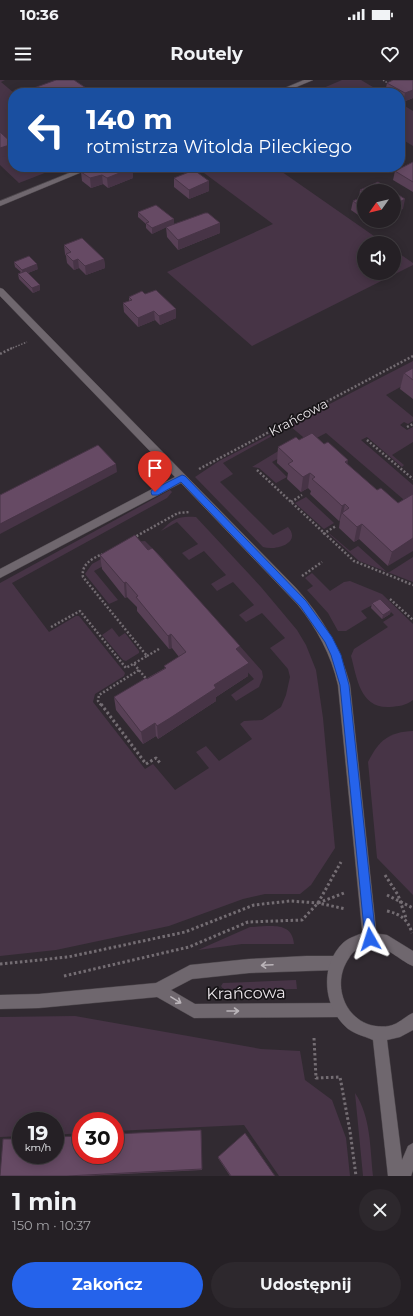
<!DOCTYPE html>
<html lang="pl">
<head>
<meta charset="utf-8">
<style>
  :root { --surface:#252025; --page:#2d282d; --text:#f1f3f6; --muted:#a3a3a7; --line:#423e42; --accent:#2563eb }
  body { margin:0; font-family:Montserrat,sans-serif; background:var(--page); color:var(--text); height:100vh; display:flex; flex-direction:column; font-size:15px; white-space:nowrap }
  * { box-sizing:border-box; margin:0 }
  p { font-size:13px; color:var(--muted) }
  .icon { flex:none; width:22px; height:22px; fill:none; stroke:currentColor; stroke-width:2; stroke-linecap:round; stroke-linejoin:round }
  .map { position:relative; height:1096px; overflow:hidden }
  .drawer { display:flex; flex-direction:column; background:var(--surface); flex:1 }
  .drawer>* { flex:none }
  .guide { position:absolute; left:8px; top:8px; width:397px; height:84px; border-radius:16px; box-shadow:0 2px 10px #0003,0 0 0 1px var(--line); background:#1a4fa0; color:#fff; overflow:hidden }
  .needle { width:26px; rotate:236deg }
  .tools { position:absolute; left:357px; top:104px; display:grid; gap:8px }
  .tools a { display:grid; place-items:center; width:44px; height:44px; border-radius:50%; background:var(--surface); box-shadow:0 2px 10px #0003,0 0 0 1px var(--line); font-size:20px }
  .speed { position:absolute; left:12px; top:1032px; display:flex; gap:8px; font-size:20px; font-weight:700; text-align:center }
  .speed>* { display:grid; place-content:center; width:52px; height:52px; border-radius:50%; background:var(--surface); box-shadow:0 2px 10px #0003,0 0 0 1px var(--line); line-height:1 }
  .speed small { font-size:10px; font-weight:400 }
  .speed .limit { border:6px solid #d22; background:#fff; color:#111 }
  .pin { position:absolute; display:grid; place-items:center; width:34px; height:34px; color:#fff; margin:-41px -17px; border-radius:50% 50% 50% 0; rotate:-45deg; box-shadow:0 0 4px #0007 }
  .pin .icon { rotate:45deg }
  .me { position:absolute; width:44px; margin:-22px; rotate:354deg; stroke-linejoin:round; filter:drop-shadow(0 0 3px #0008) }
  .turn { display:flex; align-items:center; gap:14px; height:84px; padding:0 12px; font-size:18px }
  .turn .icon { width:52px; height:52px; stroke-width:2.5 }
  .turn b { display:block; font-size:28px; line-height:34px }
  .round { display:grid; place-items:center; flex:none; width:42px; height:42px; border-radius:21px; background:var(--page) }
  .headline { display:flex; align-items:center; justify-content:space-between; height:68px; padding:0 12px }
  h1 { font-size:24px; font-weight:700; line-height:30px }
  .primary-button { display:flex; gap:8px; margin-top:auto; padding:8px 12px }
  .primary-button a { flex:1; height:46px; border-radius:24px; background:var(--accent); color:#fff; font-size:16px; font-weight:700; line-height:46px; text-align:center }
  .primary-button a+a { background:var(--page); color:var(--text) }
  .status { display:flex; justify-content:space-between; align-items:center; height:28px; padding:0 20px; background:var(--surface); direction:ltr }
  .status svg { height:11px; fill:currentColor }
  header { display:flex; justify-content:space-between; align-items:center; height:52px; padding:0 12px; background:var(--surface); font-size:18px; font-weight:700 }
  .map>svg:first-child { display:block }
  .green { fill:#473446 }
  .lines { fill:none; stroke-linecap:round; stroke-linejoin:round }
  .minor-casing { stroke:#4c464b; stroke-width:1 }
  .tertiary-casing { stroke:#4c464b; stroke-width:1 }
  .path-far2 { stroke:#746d73; stroke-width:1.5; stroke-dasharray:1.5 1.5; stroke-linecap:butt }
  .path-far1 { stroke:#746d73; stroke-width:2.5; stroke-dasharray:2 2; stroke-linecap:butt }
  .path { stroke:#746d73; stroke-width:3; stroke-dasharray:2.5 2.5; stroke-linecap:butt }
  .minor { fill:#6f676e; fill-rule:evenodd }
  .tertiary { fill:#6f676e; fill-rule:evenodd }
  .wall { fill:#584056 }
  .shaded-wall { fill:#473446 }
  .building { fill:#664a64; stroke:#473446 }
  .oneway { stroke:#bab4b9 }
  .route { fill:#2563eb; stroke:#184099 }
  .labels { text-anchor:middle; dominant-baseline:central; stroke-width:3.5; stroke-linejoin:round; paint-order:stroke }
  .street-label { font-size:13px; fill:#ece7eb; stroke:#171417 }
  .near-street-label { font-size:16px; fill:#ece7eb; stroke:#171417 }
</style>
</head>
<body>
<div class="status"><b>10:36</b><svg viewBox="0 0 49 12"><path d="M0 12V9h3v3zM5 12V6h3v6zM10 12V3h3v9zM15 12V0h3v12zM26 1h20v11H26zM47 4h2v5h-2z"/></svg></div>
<header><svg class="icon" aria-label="menu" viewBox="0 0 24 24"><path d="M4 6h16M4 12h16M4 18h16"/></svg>Routely<svg class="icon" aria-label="heart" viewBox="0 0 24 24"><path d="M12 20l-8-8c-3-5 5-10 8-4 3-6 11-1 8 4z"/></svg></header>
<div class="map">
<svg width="413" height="1096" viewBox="0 0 413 1096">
  <rect width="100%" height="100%" fill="#312a31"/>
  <g class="green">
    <path d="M0,0H5L1,2L14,13L13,87H60L19,103L0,85Z"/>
    <path d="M342,0H361L383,13H327L321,9Z"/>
    <path d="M400,23L413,31V66L400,58Z"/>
    <path d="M196,87H275L384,163H364V193H394V170L413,183V185L252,266L167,192L273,144Z"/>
    <path d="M413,281V300L386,315L413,337V341L408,344L404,342L400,345L407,350L413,347V362L392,375L404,385L402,387L367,357L361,360L413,405V423L410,425L326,353L309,362L290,346L223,383L233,394L220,402L273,455L288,447C302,463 276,471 263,467L195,397L219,381Z"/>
    <path d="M280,370L292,371L272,382L287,397L276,403L259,388L252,387Z"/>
    <path d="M170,410L172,412L167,418L12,503L49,552L76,536H79L125,593L124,596L95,614L93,622L145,689L153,684L175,710L209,688L196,672L206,666L219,681L252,659L240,644L244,641L262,640L281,627L286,615L290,597L288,589L270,568L285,558L262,533L246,542L239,535L254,525L233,502L217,511L211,504L226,495L204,471L189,480L182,473L198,464L177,442L161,451C174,438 178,436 196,437L261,507L297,550L306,565L316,590L323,638L335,768L311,805L300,814H265L243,819L169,846L56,870L0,876V503Z"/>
    <path d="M306,417L334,443L324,449L295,423Z"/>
    <path d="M329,454H330L350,471L358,466L388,493L413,477V502L359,481Z"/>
    <path d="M145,461L164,480L157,484L140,466L94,491L118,520L109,524L85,494L92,484L132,462Z"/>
    <path d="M312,493L330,511L344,502L350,501L382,514L413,544V620C405,626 399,626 390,627C360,629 357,598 351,576L354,569L388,547L383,542L394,535L380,521L361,531L367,538L346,551H338L328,533L307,510L313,506L305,498Z"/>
    <path d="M112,548L119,557L125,553L139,571V573L126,581L123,580L102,555Z"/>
    <path d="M239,565L262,591L263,597L259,607L236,621L231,615L254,599L229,572Z"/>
    <path d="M413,651V815L377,778L368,682C379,660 389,652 413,651Z"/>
    <path d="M250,847C268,847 292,840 294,864H242L198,870Z"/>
    <path d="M296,900L297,909L224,910L221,906L223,903Z"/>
    <path d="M75,936L261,969L300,971L305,1000L332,1020L346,1058L350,1096H279L244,1045L115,1051V1041H81V1053L55,1055V1041H21V1056L0,1057V937Z"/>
    <path d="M355,1013C371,1037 370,1068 373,1096H363Z"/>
  </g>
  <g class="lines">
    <defs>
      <g id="minor">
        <path d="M304,0H313L282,13H273Z"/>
        <path d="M84,87H94L0,126V121Z"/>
        <path d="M0,208L3,209L296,508C322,537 340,567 350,605L377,859L375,864L370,866L365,864L363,859L338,605C331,574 317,549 298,525L181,403L0,498V489L175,397L0,216Z"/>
        <path d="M306,876H336L341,878L343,883L341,888L336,890L249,893L192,899L171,910L195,924L340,923L345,925L347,930L345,935L340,937L194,938L157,917L39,928L0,929V915L39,914L156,903L190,885L249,879Z"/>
      </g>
      <path id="tertiary" d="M365,852L387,855L413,871V886C397,879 385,863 366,866C359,867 352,872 349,878C328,908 350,952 389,946C399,944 404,937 413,933V950L400,957L387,960L402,1080L408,1066L413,1063V1090L411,1096H388L373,960C364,956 351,953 345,946C323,925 320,885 343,863C348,858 358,855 365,852Z"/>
    </defs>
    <use href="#minor" class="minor-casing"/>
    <use href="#tertiary" class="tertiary-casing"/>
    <g class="path-far2">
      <path d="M383,0L389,4"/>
      <path d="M10,269L27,262"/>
    </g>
    <g class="path-far1">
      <path d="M0,274L12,268"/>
      <path d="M407,347L413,344"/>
      <path d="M367,360L413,399"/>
      <path d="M199,389L413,276"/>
      <path d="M257,390L354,481L413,505"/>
      <path d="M291,422L302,415"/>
      <path d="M323,454L336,446"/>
      <path d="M133,458L178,433L190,432"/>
      <path d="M302,496L322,482"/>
      <path d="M390,519L413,540"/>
      <path d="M51,547L80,531L126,588L147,576L83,497C81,484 92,479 102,474"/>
      <path d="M147,576L159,569"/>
      <path d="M134,584L148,601"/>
      <path d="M101,625L98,621L99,615L139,590"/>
    </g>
    <g class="path">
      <path d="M101,624L146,684L156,678L160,683"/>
      <path d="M385,795L398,815L406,838"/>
      <path d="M387,815L413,828"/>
      <path d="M318,823L341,782"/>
      <path d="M387,831C401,834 408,840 412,853"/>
      <path d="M0,884L68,877L185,852L254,825L290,821L318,823L346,829"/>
      <path d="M64,896L189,867L248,842L302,840L318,823L344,813"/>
      <path d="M314,958L316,998L340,997L350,1051L356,1096"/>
    </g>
    <use href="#minor" class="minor"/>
    <use href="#tertiary" class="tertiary"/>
  </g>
  <g class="wall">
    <path d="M413,0V18L403,22L400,20V13H388L385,12L387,3Z"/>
    <path d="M31,9L86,13H32Z"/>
    <path d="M413,82V112L393,100L395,91Z"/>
    <path d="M132,88L133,98L108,108L103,104L91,108L82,101L81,92Z"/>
    <path d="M174,98L209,111L189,119L174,107Z"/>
    <path d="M360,110L364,111V139L351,130L353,121L359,118Z"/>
    <path d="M138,132L174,139V144L220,153L178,170L167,157L166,147L152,154L146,148V144L138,137Z"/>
    <path d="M64,165L104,179L105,188L86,195L79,188L74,190L67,183L66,176L65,174Z"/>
    <path d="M14,182L38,189L28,193L40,205V210L33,213L19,199L18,194L21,192L15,187Z"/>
    <path d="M145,214L176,229V238L160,245L155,240L138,247L124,232L123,223L129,221V217Z"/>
    <path d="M413,288V319L400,309L404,293Z"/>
    <path d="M299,360L347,384L377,410L398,423L413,414L388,486L359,459L354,462L339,448L340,440L339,441L310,414L311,411L308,408L301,412L287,399L288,393L277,383L278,367Z"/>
    <path d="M100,475L240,573L248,596L216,617V621L158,659L156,656L143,664L116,630L114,617L165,588L164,586L179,577L172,568L169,569L137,531V527L127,517L125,518L102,489Z"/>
    <path d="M372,523L391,530L390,534L382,539L371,528Z"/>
    <path d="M201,1050L202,1090L84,1096H0Z"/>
    <path d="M218,1077L275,1096H230L218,1078Z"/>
  </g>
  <g class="shaded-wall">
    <path d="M86,8V13H68Z"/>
    <path d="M413,10V18L403,22L405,13Z"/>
    <path d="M13,64V73L0,78V68Z"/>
    <path d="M132,88L133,98L108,108L107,98Z"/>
    <path d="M102,95L103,104L91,108L90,98Z"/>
    <path d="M209,101V111L189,119V110Z"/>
    <path d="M405,119L403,129L394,133V125Z"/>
    <path d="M174,139V144L152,154V148Z"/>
    <path d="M220,143V153L178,170V160Z"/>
    <path d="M78,179L79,188L74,190L73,181Z"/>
    <path d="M104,179L105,188L86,195L85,186Z"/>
    <path d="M37,184L38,189L23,195L22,190Z"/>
    <path d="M40,205V210L33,213L32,208Z"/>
    <path d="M176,229V238L160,245L159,236Z"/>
    <path d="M154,231L155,240L138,247V238Z"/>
    <path d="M348,380L346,395L345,382Z"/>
    <path d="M116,384L117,392L0,454V444Z"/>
    <path d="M310,393L308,408L301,412L303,397Z"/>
    <path d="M345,424L343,434L342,433L340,440L339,441L342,426Z"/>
    <path d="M362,444L359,459L354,462L357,447Z"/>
    <path d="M413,458V471L388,486L392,472Z"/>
    <path d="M126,502L127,517L125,518L124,503Z"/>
    <path d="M391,530L390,534L382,539L383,535Z"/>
    <path d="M171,554L172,568L169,569L168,556Z"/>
    <path d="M240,566L239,580L236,569Z"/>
    <path d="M249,583L248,596L216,617V621L158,659L157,646L214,605Z"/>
    <path d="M155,643L156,656L143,664L141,652Z"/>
  </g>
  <g class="building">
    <path d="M56,0H74L86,8L68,13H36L31,9Z"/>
    <path d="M393,0H413V10L405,13L387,3Z"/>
    <path d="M0,52L13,64L0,68Z"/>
    <path d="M413,82V102L395,91Z"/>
    <path d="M94,87H130L132,88L107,98L102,95L90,98L81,92Z"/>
    <path d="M194,90L209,101L189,110L174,98Z"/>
    <path d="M378,102L392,111H364V112L360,110Z"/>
    <path d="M394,112L405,119L394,125Z"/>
    <path d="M364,116V129L353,121Z"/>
    <path d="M156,125L174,139L152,148L146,143L149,142L138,132Z"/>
    <path d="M205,133H208L220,143L178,160L166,147Z"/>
    <path d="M82,158L104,179L85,186L78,179L73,181L66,174L71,172L64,165Z"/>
    <path d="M29,176L37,184L22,190L14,182Z"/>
    <path d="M26,191L40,205L32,208L18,194Z"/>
    <path d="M156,210L176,229L159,236L154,231L138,238L123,223L132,220L129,217L142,211L145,214Z"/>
    <path d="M413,288V300L404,293Z"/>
    <path d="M312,353L324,364L328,362L348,380L345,382L377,410L381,408L398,423L413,414V458L392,472L362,444L357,447L342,433L349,428L345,424L342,426L327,412L312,399L315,397L310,393L303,397L288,384L293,381L278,367L296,357L299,360Z"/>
    <path d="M98,365L116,384L0,444V415Z"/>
    <path d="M135,455L148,470L152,468L155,471L240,566L236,569L249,583L214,605L216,608L170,638L157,646L155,643L141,652L114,617L146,598L147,599L166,588L164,586L186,572L171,554L168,556L136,517L138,516L126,502L124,503L100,475Z"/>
    <path d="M380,519L391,530L383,535L372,523Z"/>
    <path d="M201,1050L202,1089L67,1096H0L3,1059H21V1075H55V1057L81,1056V1075H115V1054Z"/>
    <path d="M245,1053L275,1096H231L218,1077Z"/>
  </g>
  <defs><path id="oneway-shaft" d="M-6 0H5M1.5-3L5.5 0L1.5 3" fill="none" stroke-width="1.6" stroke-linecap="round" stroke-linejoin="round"/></defs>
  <g class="oneway">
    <use href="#oneway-shaft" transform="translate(267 885) rotate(177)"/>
    <use href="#oneway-shaft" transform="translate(176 920) rotate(31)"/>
    <use href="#oneway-shaft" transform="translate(233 931)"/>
  </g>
  <path class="route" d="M182,395L185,396L306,521L332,557L341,575L349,605L376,859L374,863L370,864L366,863L365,859L340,605L331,575L325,562L300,526L181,402L158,415H152L151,412L152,410Z"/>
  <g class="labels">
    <g class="street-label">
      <text transform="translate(298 337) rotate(-28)">Krańcowa</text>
    </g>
    <g class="near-street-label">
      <text transform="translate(246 913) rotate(-1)">Krańcowa</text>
    </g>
  </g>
</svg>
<div class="tools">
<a><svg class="needle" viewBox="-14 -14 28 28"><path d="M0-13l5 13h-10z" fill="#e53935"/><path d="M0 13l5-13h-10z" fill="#a3a3a7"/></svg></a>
<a><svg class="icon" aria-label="sound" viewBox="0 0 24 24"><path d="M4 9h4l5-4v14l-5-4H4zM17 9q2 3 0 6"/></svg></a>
</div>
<div class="speed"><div>19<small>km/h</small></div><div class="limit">30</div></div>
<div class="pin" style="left:155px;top:412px;background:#d93025"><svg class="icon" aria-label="arrive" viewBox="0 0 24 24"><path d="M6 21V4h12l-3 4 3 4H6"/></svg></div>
<svg class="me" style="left:370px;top:859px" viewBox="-20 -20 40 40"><path d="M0-17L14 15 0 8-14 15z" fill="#2563eb" stroke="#fff" stroke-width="4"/></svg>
<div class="guide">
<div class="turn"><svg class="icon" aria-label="left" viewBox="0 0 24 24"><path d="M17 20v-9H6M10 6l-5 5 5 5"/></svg><div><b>140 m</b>rotmistrza Witolda Pileckiego</div></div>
</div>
</div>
<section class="drawer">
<div class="headline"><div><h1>1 min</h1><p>150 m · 10:37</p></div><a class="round"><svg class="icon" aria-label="close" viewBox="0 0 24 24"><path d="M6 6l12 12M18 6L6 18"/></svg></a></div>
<div class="primary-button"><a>Zakończ</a><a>Udostępnij</a></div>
</section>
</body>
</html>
